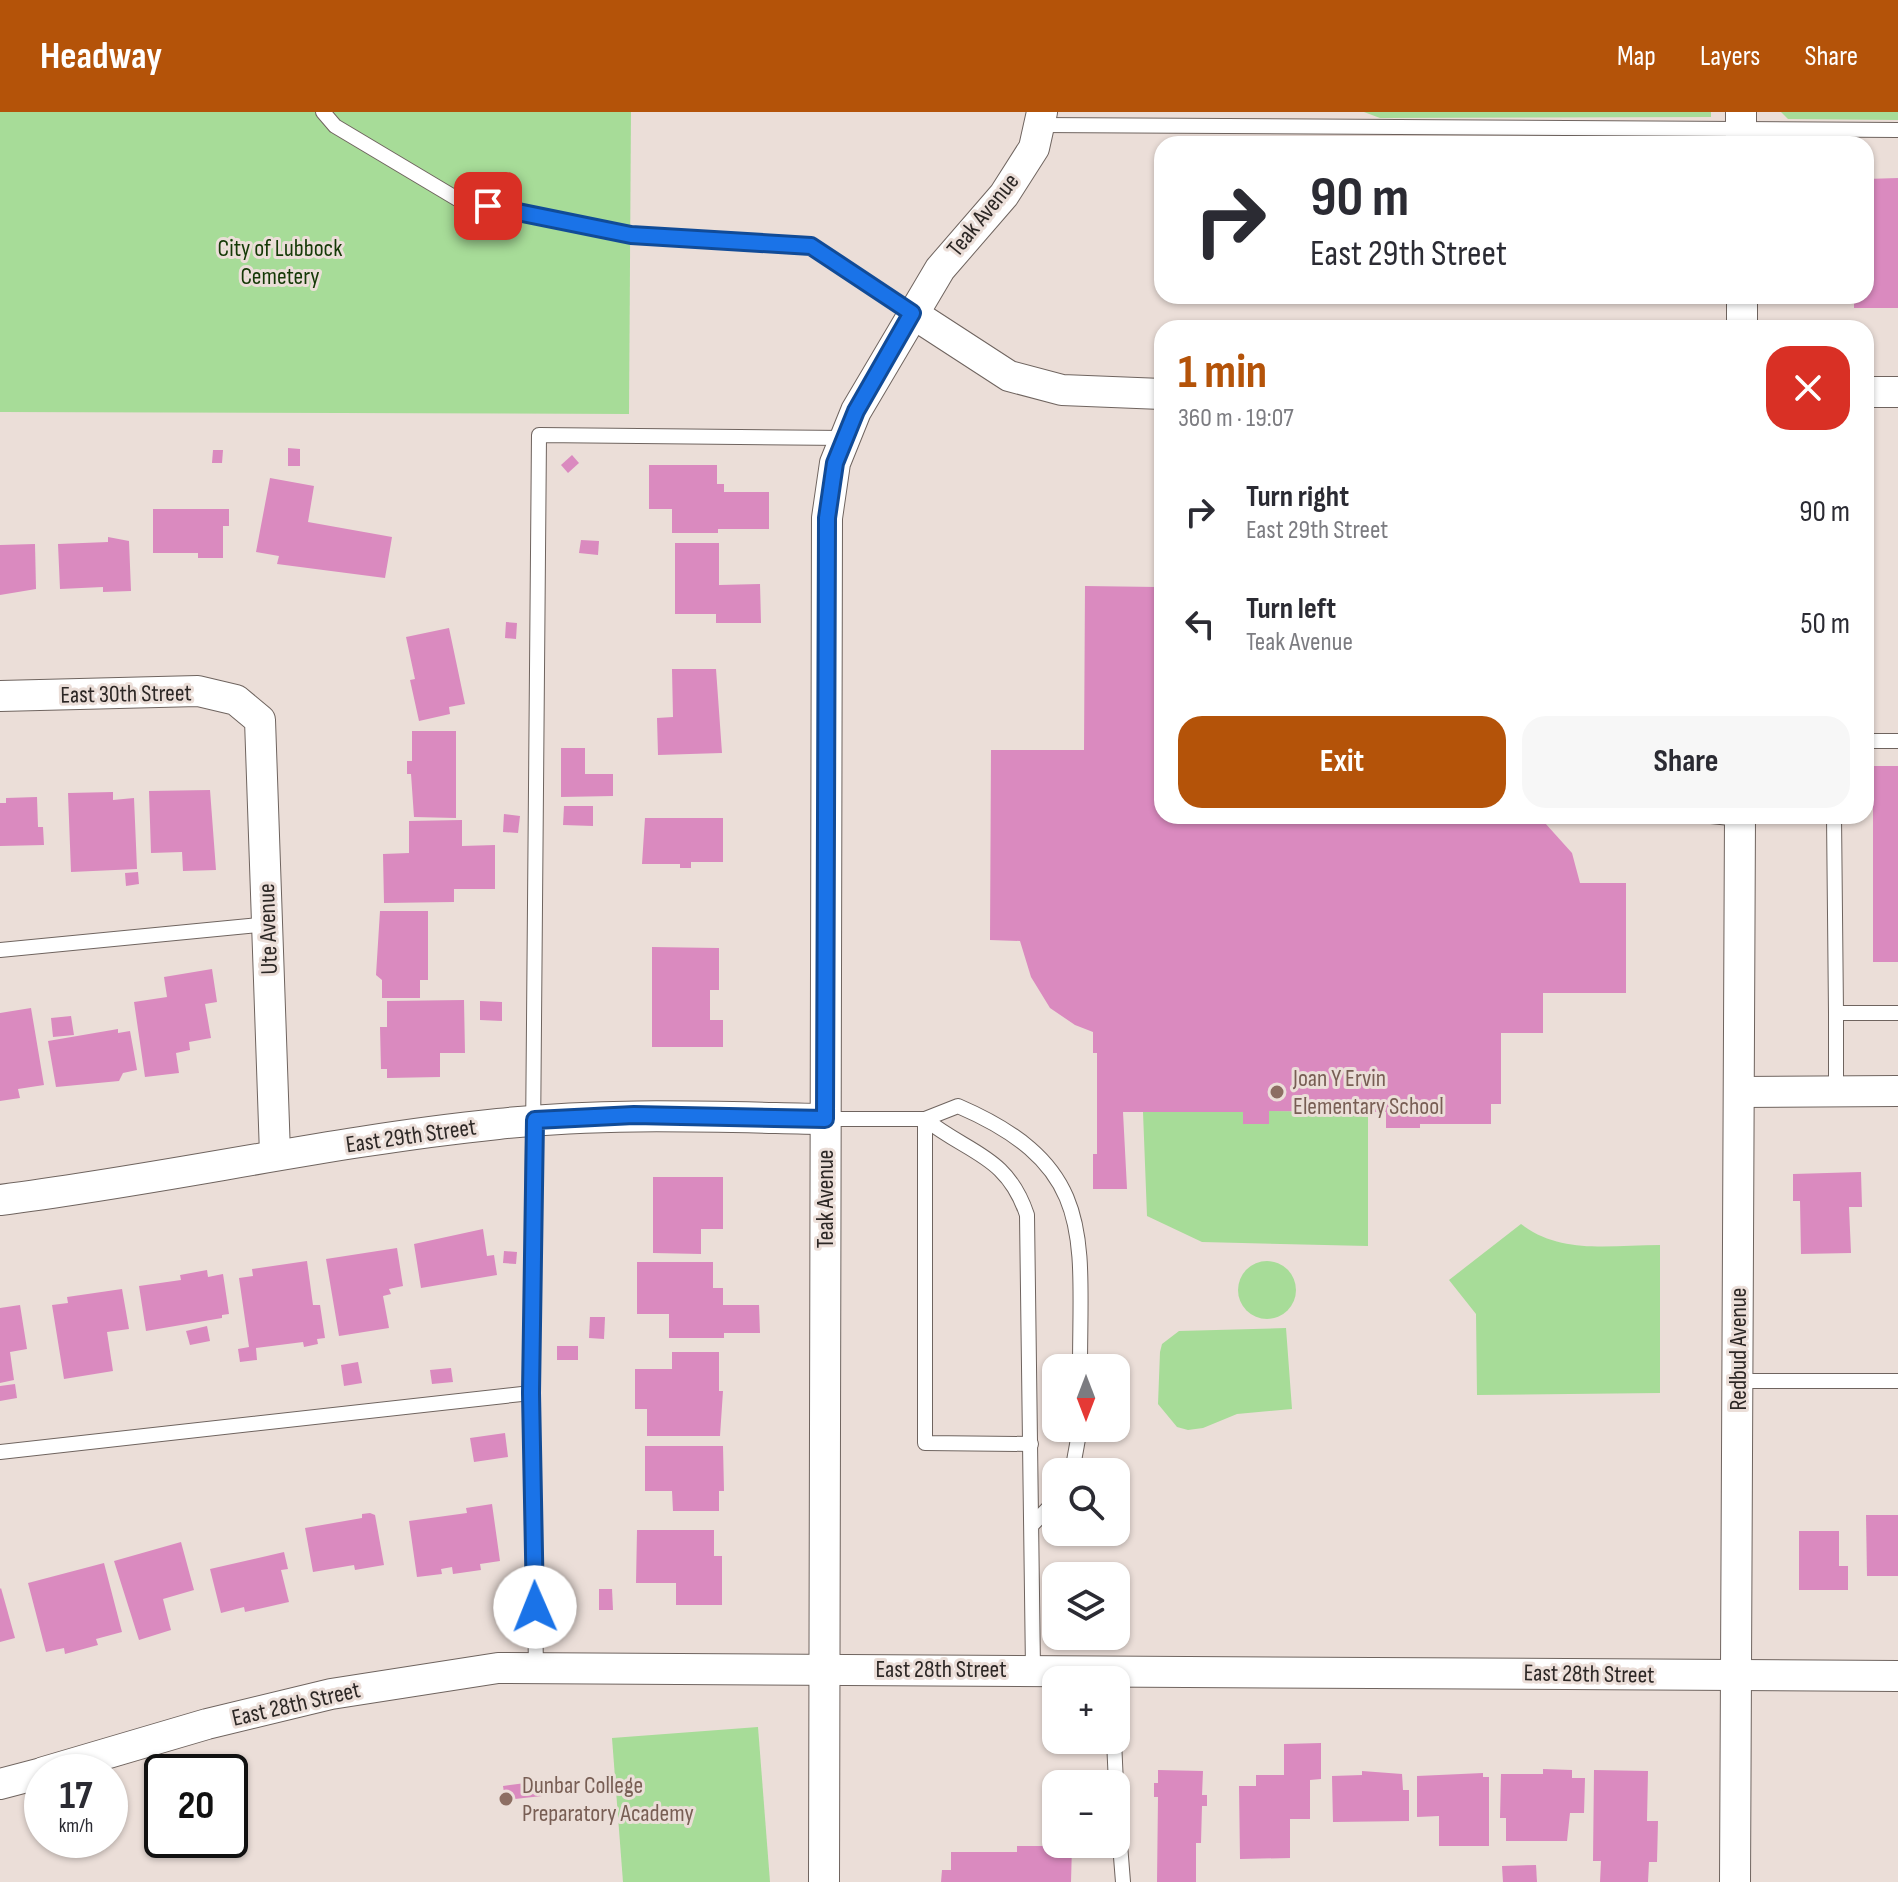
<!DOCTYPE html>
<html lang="en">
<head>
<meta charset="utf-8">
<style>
  :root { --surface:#fff; --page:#f7f7f7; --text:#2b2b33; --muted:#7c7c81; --accent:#b45309 }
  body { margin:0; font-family:"Sofia Sans Condensed",sans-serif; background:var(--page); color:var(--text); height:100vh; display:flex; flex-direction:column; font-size:30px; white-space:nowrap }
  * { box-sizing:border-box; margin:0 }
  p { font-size:26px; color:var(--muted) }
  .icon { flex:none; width:44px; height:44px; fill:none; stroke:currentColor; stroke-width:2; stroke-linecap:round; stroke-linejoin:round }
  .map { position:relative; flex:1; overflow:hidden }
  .drawer { position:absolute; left:1154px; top:208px; width:720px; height:504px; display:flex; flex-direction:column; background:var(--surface); border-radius:24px; box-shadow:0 2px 6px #0004 }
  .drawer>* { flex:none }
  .top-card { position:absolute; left:1154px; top:24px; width:720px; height:168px; border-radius:24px; box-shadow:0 2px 6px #0004; background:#fff; color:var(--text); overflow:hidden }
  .needle { width:52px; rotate:180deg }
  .fabs { position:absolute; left:1042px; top:1242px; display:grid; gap:16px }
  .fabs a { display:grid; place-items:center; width:88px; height:88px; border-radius:16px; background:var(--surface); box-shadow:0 2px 6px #0004; font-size:40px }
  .speed { position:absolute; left:24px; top:1642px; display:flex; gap:16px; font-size:40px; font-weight:700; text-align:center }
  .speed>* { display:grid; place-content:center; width:104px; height:104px; border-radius:50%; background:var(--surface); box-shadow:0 2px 6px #0004; line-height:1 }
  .speed small { font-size:20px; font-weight:400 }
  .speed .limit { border:4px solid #111; border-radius:12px; background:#fff; color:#111 }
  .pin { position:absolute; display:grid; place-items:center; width:68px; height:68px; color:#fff; margin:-34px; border-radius:16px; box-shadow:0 4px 12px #0006 }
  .me { position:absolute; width:88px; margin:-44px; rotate:359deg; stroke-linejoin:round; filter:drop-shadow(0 0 6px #0008) }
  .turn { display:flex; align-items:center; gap:28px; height:168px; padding:0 24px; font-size:36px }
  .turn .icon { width:104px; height:104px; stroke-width:2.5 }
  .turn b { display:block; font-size:56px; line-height:68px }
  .round { display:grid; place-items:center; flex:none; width:84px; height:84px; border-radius:24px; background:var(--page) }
  .head { display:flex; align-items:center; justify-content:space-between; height:136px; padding:0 24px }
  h1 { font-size:48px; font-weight:700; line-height:60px; color:var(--accent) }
  .cta { display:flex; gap:16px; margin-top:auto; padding:16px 24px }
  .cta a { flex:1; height:92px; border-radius:24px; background:var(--accent); color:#fff; font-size:32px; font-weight:700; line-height:92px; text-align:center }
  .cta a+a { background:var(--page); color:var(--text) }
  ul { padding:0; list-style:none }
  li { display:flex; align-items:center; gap:24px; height:112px; padding:0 24px }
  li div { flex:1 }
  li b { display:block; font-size:30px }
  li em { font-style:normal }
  header { display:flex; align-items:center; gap:48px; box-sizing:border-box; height:112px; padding:0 40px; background:var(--accent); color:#fff }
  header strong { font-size:38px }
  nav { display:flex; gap:44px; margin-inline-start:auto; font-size:28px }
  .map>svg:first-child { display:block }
  .green { fill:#a7dc98 }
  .building { fill:#da8abf }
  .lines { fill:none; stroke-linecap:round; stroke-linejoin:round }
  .lane-casing { stroke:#6f645f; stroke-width:16 }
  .street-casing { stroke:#6f645f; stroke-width:32 }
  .lane { stroke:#fff; stroke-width:14 }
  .street { stroke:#fff; stroke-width:30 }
  .route-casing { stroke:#114b97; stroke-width:20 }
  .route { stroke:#1a73e8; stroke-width:14 }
  .education-dot { fill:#8d6e63; stroke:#ebded8; stroke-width:3 }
  .labels { text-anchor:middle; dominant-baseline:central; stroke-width:6; stroke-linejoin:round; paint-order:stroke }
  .street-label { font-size:24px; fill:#2c2725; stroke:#ebded8 }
  .park-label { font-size:24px; fill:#143906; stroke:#ebded8 }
  .education-label { font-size:24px; fill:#785e54; stroke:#ebded8; text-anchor:start }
</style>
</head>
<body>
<header>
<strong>Headway</strong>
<nav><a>Map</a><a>Layers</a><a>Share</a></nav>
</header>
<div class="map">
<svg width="1898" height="1770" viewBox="0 0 1898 1770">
  <rect width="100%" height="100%" fill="#ebded8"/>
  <g class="green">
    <path d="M0,0H631L629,302L0,300Z"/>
    <path d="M1364,0H1711V5L1380,6Z"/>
    <path d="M1781,0H1898V8L1788,7Z"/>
    <path d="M1269,999L1368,1000V1134L1202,1130L1147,1104L1143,1000H1243V1012H1268Z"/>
    <path d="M1521,1112C1561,1143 1611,1133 1660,1133V1281L1477,1283L1476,1202L1449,1168Z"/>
    <circle cx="1267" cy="1178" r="29"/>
    <path d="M1286,1216L1292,1297L1237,1302L1203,1316L1188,1318L1177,1315L1158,1292L1160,1240L1162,1232L1179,1219Z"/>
    <path d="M758,1615L770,1770H623L612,1626Z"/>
  </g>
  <g class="building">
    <path d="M1898,66V196H1854V184H1866V67Z"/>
    <rect x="1817" y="184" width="35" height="3"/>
    <path d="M288,336L300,337V354H288Z"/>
    <path d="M213,338H223L222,351H212Z"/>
    <path d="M572,343L579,351L568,361L561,353Z"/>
    <path d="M649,353H717V372H724V380H769V417H718V421H672V397H649Z"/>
    <path d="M270,366L314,374L308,410L392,425L385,466L277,452L279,444L256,440Z"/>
    <path d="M153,397H229V414H223V446H198V441H153Z"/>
    <path d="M108,425L129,429L131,479L103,480V475L60,477L58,432L108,430Z"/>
    <path d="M581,428L599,429L598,443L579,441Z"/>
    <path d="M675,431H719V473L760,472L761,511H716V502H675Z"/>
    <path d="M35,432L36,477L0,483V433Z"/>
    <path d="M1157,449H1162V704H1524L1545,711L1572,741L1580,771H1626V881H1543V921H1501V992H1491V1012H1420V1016H1386V1000L1269,999V1012H1243V1000H1123L1127,1077H1093V1042H1097V941H1093V920L1075,913L1050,896L1031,865L1020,829L990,828L991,638H1084L1085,474L1157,475Z"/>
    <path d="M506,510L517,511L516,527L505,526Z"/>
    <path d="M449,516L465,592L449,595L450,602L419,609L410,568L415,567L406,525Z"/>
    <path d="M672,557H716L722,641L658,643L657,606L673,605Z"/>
    <path d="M412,619H456V706L414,705L411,662H407V649H412Z"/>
    <path d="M561,636H585V662H613V684L561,685Z"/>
    <rect x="1873" y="654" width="25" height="196"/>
    <path d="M210,678L216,758L183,759L182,740L151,741L149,679Z"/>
    <path d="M113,680V688L134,686L137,757L71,760L68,681Z"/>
    <path d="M37,685L38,715H43L44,733L0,734V691H6V686Z"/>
    <path d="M564,694H593V714L563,713Z"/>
    <path d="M504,702L520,704L518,721L503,720Z"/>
    <path d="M645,706H723V750H691V756H680V752H642Z"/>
    <path d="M462,708V734L495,733V777H454V790L384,791L383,742L409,741V709Z"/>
    <path d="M138,760L139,772L126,774L125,761Z"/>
    <path d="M380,799H428V868H420V886H382V868L376,863Z"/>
    <path d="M652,835L719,836V878H710V908H723V935H652Z"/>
    <path d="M212,857L217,890L205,892L211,926L189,930L190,938L176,941L179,961L145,965L134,890L167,885L164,865Z"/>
    <path d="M464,888L465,941H440V965L387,966V957H381L380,915H387V889Z"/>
    <path d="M480,889L502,890V909L480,908Z"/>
    <path d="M31,896L44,973L18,977L20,986L0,989V901Z"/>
    <path d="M71,904L74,923L53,925L51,906Z"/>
    <path d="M118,917V921L130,919L137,958L123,961L119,969L56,975L48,929Z"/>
    <path d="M1861,1060L1862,1095H1849L1851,1141L1801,1142L1800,1089H1793V1062Z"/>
    <path d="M653,1065H723V1117H701V1142L653,1141Z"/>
    <path d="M483,1117L487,1144L494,1143L497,1163L421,1176L414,1132Z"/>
    <path d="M397,1136L403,1174L389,1177L391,1182L383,1184L389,1216L339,1224L326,1147Z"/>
    <path d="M504,1139L517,1140L516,1152L503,1151Z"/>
    <path d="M307,1149L313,1193H320L325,1226L317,1227L318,1232L304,1235L303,1230L256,1236L257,1248L240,1250L238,1237L249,1235L239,1166L253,1164L252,1157Z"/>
    <path d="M637,1150H713V1176H723V1193H759L760,1221H724V1226H669V1202H637Z"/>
    <path d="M207,1158L208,1165L223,1162L229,1202L222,1203V1206L146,1219L139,1174L181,1168L180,1163Z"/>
    <path d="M122,1177L129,1217L107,1220L113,1259L64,1267L52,1193L68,1191L67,1185Z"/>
    <path d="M20,1193L27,1237L10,1240L14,1268L0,1271V1196Z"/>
    <path d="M590,1205H605L604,1227L589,1226Z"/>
    <path d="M207,1214L210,1229L190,1233L186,1219Z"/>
    <rect x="557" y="1234" width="21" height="14"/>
    <path d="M672,1240H719V1279H723L720,1324H647V1297H635V1257H672Z"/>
    <path d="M358,1250L362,1271L344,1274L341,1253Z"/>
    <path d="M451,1256L453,1270L432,1272L430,1258Z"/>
    <path d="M15,1272L17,1286L0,1289V1274Z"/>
    <path d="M505,1321L508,1345L474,1350L470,1326Z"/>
    <path d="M645,1334H723L724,1379H719V1399H673L672,1379H645Z"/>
    <path d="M492,1392L500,1449L480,1452L481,1458L453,1462L452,1455L441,1457L442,1462L417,1465L409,1409L467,1401L466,1396Z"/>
    <path d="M370,1401L375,1403L384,1453L355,1458L354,1453L313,1460L305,1416L362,1406V1402Z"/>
    <path d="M1866,1403H1898V1464H1867Z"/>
    <path d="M637,1418H714V1444H722V1493H676V1471H636Z"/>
    <path d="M1799,1419H1839V1454H1848V1478H1799Z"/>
    <path d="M181,1430L194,1478L163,1487L171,1518L139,1528L114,1449Z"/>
    <path d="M284,1440L288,1457L281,1458L289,1490L245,1500L244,1495L221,1501L210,1457Z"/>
    <path d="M104,1451L122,1520L96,1527L98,1533L65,1542L64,1536L46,1540L28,1471Z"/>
    <path d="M1,1476L15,1526L0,1530V1477Z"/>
    <path d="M599,1477H612L613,1498H599Z"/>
    <path d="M1321,1631V1667L1310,1668V1707H1290V1746L1240,1747L1239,1674H1256V1663H1284V1632Z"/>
    <path d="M1543,1657L1572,1658V1666H1585L1584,1701H1570L1567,1729H1506V1706H1500L1501,1662H1543Z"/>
    <path d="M1158,1658L1203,1659L1202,1683H1207V1694H1202L1201,1731H1196V1770H1157L1158,1685H1154V1671H1158Z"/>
    <path d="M1594,1658L1648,1659L1647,1709H1658L1657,1750H1649L1648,1770H1600L1601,1749H1593Z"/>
    <path d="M1362,1659L1402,1662L1403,1678H1409V1709L1333,1710L1332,1664L1362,1663Z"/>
    <path d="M1483,1661V1665H1489V1734H1439V1704L1417,1705V1664Z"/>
    <path d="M541,1669L542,1684L505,1688L503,1674Z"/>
    <path d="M1017,1734H1072L1071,1770H941L942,1758H951V1740H1017Z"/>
    <path d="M1536,1753L1537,1770H1503L1502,1754Z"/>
  </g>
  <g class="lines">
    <defs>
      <g id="lane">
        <path d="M323,0L335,14L459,88L631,123L811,134L912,201"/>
        <path d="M1039,13L1898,18"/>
        <path d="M1866,629H1898"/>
        <path d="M1711,704L1740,707"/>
        <path d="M1834,704L1836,901H1898"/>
        <path d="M0,838L268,812"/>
        <path d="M1836,901V979"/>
        <path d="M825,1007H925L958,994C1097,1054 1080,1124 1080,1256"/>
        <path d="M925,1007C969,1042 1007,1043 1027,1103L1033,1557"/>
        <path d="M925,1007V1331L1031,1332"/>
        <path d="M1738,1269H1898"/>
        <path d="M0,1340L531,1281"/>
        <path d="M1072,1360L1080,1316"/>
        <path d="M1032,1413L1056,1388"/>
        <path d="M536,1556L531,1264L539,323L845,326"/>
        <path d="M1114,1628L1116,1672"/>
        <path d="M1116,1682L1123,1770"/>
      </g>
      <g id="street">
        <path d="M1741,0V32"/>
        <path d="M1742,184V216"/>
        <path d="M912,201L1009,264L1062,278L1162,282"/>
        <path d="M1866,280H1898"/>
        <path d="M0,584L198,579L236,588L260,608L275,1042"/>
        <path d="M1740,980L1898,979"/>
        <path d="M0,1088C167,1067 331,1029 498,1012C607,1000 716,1005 825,1007"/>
        <path d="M44,1660L207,1612L331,1582L498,1556L1898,1564"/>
        <path d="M0,1672L42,1661"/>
        <path d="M824,1770L827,406L835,351L856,299L940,157L1004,83L1034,36L1042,0"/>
        <path d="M1735,1770L1740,704"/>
      </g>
    </defs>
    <use href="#lane" class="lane-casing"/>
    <use href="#street" class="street-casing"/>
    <use href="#lane" class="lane"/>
    <use href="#street" class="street"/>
  </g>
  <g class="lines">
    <defs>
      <path id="route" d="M488,94L631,123L811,134L912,201L856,299L835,351L827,406L825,1007L634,1003L535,1008L531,1281L535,1495"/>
    </defs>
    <use href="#route" class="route-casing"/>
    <use href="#route" class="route"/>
  </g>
  <g class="education-dot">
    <circle cx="1277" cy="980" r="8"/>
    <circle cx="506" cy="1687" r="8"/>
  </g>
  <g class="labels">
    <g class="street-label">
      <text transform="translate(983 103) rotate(-51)">Teak Avenue</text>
      <text transform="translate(126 582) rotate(-1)">East 30th Street</text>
      <text transform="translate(268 817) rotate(-92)">Ute Avenue</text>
      <text transform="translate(411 1024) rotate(-8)">East 29th Street</text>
      <text transform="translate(825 1087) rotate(-90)">Teak Avenue</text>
      <text transform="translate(1738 1237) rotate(-90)">Redbud Avenue</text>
      <text x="941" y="1557">East 28th Street</text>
      <text transform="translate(1589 1562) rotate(1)">East 28th Street</text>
      <text transform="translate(296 1592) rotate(-13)">East 28th Street</text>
    </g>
    <g class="park-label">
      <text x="280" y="136">City of Lubbock<tspan x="280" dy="28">Cemetery</tspan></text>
    </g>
    <g class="education-label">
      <text x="1293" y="966">Joan Y Ervin<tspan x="1293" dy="28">Elementary School</tspan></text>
      <text x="522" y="1673">Dunbar College<tspan x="522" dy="28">Preparatory Academy</tspan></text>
    </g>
  </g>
</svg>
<div class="fabs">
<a><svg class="needle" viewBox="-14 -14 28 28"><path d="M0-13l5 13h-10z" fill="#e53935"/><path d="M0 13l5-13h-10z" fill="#7c7c81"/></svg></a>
<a><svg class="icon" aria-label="search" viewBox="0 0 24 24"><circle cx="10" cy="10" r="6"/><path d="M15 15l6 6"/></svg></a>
<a><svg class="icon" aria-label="layers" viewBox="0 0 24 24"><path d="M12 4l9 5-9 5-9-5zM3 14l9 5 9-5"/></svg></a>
<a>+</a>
<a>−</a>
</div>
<div class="speed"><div>17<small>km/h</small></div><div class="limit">20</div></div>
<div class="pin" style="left:488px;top:94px;background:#d93025"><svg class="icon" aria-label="arrive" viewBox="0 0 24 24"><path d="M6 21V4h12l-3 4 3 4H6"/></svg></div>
<svg class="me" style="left:535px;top:1495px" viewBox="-20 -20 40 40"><circle r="19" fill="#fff"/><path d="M0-13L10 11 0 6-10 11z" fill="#1a73e8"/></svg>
<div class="top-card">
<div class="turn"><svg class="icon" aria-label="right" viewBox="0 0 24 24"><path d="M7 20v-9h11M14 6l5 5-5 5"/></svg><div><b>90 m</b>East 29th Street</div></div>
</div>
<section class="drawer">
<div class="head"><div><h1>1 min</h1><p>360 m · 19:07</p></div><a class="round" style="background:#d93025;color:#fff"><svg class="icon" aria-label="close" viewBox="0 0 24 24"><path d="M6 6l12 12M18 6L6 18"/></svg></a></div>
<ul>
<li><svg class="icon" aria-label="right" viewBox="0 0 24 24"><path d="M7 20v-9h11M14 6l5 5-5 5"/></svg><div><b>Turn right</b><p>East 29th Street</p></div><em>90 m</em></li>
<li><svg class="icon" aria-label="left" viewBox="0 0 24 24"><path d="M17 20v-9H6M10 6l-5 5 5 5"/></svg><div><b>Turn left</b><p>Teak Avenue</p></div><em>50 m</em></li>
</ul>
<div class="cta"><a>Exit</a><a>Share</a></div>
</section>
</div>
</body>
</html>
